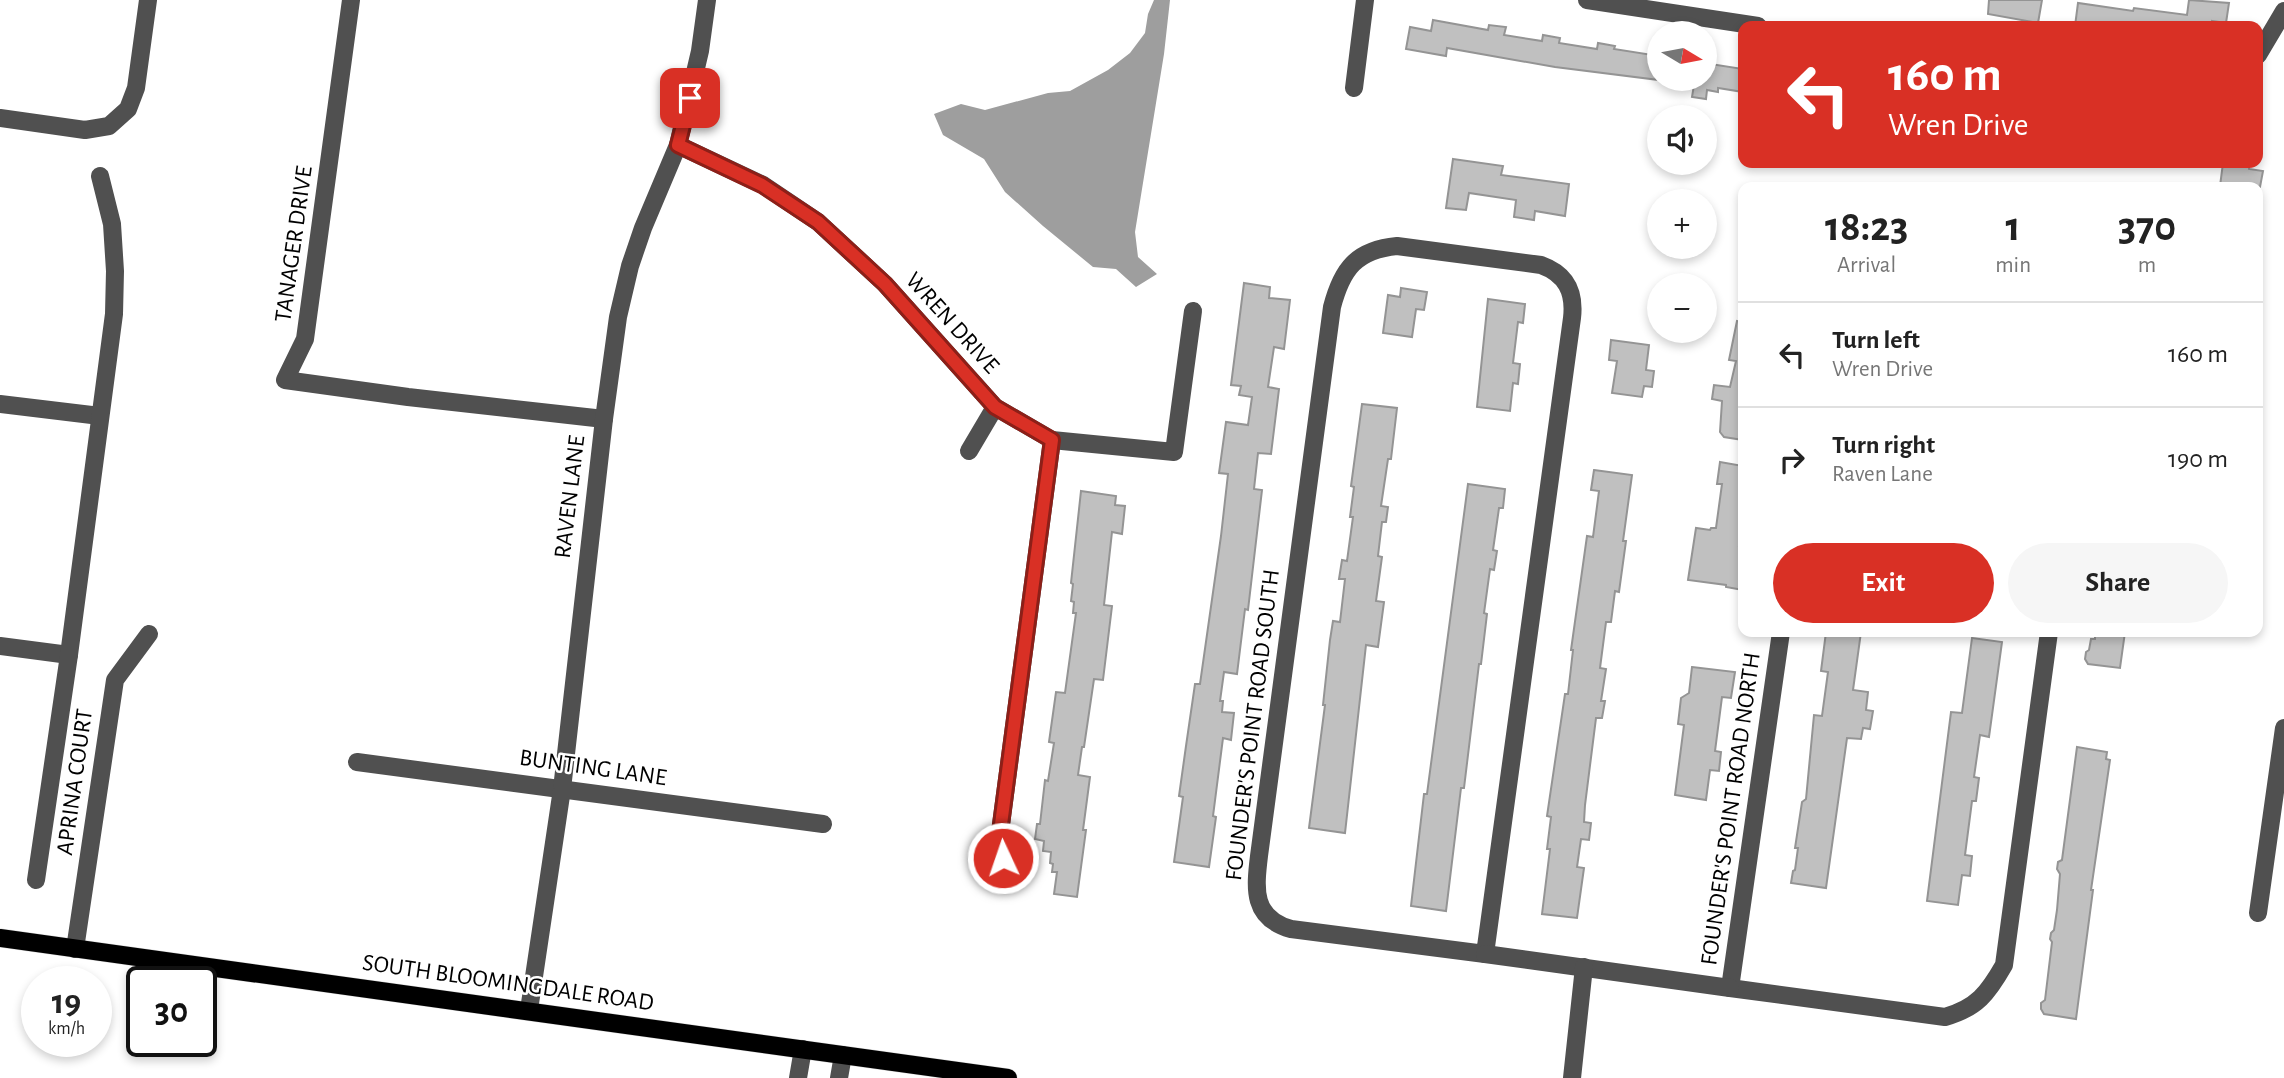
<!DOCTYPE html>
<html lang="en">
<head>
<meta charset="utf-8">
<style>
  :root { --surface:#fff; --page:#f6f6f6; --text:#222; --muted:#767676; --line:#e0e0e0; --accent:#d93025 }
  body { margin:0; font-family:"Alegreya Sans",sans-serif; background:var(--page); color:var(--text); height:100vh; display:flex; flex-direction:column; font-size:26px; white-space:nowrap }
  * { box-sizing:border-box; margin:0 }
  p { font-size:23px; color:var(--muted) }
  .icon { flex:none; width:38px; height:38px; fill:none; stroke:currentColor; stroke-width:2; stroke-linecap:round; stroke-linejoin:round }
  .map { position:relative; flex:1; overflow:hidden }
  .details { position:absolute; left:1738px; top:182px; width:525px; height:455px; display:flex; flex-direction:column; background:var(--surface); border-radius:14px; box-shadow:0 4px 10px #0003 }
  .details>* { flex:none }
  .top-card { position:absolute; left:1738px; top:21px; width:525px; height:147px; border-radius:14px; box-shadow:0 4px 10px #0003; background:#d93025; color:#fff; overflow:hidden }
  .needle { width:46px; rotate:100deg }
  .tools { position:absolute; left:1647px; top:21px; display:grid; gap:14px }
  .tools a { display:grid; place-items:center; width:70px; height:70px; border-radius:50%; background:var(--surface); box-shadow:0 4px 10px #0003; font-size:35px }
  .speed { position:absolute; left:21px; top:966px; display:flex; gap:14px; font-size:35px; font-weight:700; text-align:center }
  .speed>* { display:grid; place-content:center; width:91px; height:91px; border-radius:50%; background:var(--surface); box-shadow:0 4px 10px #0003; line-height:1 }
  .speed small { font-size:18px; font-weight:400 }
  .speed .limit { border:4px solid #111; border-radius:10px; background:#fff; color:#111 }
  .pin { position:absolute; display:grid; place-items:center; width:60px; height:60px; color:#fff; margin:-30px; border-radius:14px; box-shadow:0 4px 10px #0006 }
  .me { position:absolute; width:77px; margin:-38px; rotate:357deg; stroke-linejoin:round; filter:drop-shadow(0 0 5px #0008) }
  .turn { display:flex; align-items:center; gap:24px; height:147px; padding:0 35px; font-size:32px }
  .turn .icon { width:91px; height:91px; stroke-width:2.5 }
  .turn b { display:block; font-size:49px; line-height:60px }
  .eta { display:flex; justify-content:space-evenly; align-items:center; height:119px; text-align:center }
  .eta b { font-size:42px; font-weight:600; line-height:49px }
  .button { display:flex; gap:14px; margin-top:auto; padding:14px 35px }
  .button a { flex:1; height:80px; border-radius:42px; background:var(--accent); color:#fff; font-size:28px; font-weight:600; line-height:80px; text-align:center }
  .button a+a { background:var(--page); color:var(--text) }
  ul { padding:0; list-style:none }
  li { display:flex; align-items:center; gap:21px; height:105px; padding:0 35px; border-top:2px solid var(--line) }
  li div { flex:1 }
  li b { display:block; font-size:26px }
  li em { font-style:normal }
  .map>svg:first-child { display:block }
  .water { fill:#9e9e9e }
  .building { fill:#c0c0c0; stroke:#949494; stroke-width:2 }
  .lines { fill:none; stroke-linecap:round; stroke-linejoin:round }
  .major-casing { stroke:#dbdbdb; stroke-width:19 }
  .minor { stroke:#505050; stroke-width:18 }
  .major { stroke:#000; stroke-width:18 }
  .route-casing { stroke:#8d1f18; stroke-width:18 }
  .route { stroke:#d93025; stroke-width:12 }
  .labels { text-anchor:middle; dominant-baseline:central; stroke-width:5; stroke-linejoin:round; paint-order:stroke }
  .street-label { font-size:24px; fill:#000; stroke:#fff }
</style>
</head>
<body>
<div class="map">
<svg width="2284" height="1078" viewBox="0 0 2284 1078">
  <rect width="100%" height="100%" fill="#fff"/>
  <path class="water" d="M1154,0H1170L1164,54L1135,232L1138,257L1157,274L1136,287L1116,269L1093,267L1043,226L1005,192L984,159L943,135L934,114L961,104L985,110L1048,93L1070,91L1108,70L1130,53L1145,33L1148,14Z"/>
  <g class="building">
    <path d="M1989,0H2042L2038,23L1988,14Z"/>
    <path d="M2189,0L2229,3L2226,23L2212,21V24L2204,23V26H2075L2078,3L2133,11L2134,8L2187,15Z"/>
    <path d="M1433,20L1488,30L1489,25L1506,27L1504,35L1542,41L1543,35L1560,38L1559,43L1597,49L1598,43L1615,46L1614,49L1659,56V80L1555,67L1447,48L1446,56L1406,49L1410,27L1431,31Z"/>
    <path d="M1704,63L1743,69V92L1718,88V92L1707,90L1706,99L1692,97L1695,79H1704Z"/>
    <path d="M1453,159L1503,166L1501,175L1569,184L1565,216L1535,211L1534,220L1514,217L1516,200L1469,193L1466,210L1446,208Z"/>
    <path d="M2223,163H2244V166L2249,167V169L2263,171L2260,187L2220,186Z"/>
    <path d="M1244,283L1270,287L1269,298L1290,300L1284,349L1274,347L1268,387L1279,389L1271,454L1258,453L1254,489L1262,490L1248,610L1245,609L1237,674L1224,672L1220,701H1223L1222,712L1234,713L1231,740L1223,738L1213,816L1216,817L1209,867L1174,862L1183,797L1179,796L1186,746L1195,684H1200L1221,536L1228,474L1219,473L1226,422L1248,425L1252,397L1239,395L1241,386L1231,385Z"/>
    <path d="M1401,288L1427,292L1424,310L1416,309L1412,337L1383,333L1388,295L1400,297Z"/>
    <path d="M1488,299L1525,304L1523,323L1518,322L1513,363L1520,364L1518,384L1513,383L1510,411L1477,407Z"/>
    <path d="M1737,321L1743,322V440L1724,437L1720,432L1722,401L1712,399L1714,385L1730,387L1736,361L1729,360Z"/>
    <path d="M1611,340L1649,345L1646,370L1654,371L1652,387L1644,386L1642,397L1612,393L1617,361L1609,360Z"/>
    <path d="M1362,404L1397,408L1391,459H1388L1381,506L1388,507L1386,522H1382L1378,556L1382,557L1376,601L1384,602L1378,647L1366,645L1345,833L1309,828L1325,705H1323L1330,640L1333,621L1340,622L1345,579H1339L1342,560L1347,561L1353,517H1350L1354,487L1351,486Z"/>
    <path d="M1720,462L1743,466V519L1739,546H1741L1740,564H1743V590L1726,587V585L1688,580L1696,528L1710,530L1711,528H1716L1722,484H1717Z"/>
    <path d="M1594,470L1632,475L1623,541H1626L1619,592L1615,591L1611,622H1606L1600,668L1606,669L1601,701H1605L1602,718H1596L1585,805L1584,822L1591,823L1589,840L1581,839L1577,867L1584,868L1577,918L1542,914L1550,849H1547L1551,817L1547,816L1565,694H1568L1573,650H1571L1587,536L1593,537L1599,491L1591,490Z"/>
    <path d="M1468,484L1505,489L1503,508H1499L1493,550L1497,551L1494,570L1490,569L1484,613L1487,614L1481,664H1479L1464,788H1461L1446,911L1411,906L1424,794H1427Z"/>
    <path d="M1081,491L1116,496L1115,505L1125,506L1122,534L1112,532L1104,605L1112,606L1103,680L1094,679L1084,747H1082L1078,775L1090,777L1083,830H1086L1077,897L1054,894L1057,872H1052L1053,864L1050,863L1051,852L1043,851L1044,841L1035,839L1037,824H1040L1045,780L1048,781L1054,743L1049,742L1056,692L1065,693L1076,613H1073L1074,602L1071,601L1073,584L1071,583Z"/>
    <path d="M1826,632H1861L1853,690L1868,692L1866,710L1873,711L1870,729L1863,728L1861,739L1847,738L1826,888L1791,883L1793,871L1795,870L1798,848H1795L1802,802L1806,799L1814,715L1822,716L1828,672L1821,671Z"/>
    <path d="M2095,632H2125L2120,668L2088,664L2085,659L2086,652L2089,650L2091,639H2095Z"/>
    <path d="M1972,638L2002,642L1989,737L1980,735L1974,777L1979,778L1976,801H1972L1965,855L1972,856L1970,876L1962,875L1958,905L1927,901L1951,712L1962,713Z"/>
    <path d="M1692,667L1735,672L1731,698L1722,697L1715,751L1721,752L1719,771L1710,770L1706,800L1675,795L1684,725L1678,724L1681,698L1689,693Z"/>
    <path d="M2077,747L2107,752L2106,759L2110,760L2091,890H2093L2076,1019L2044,1014L2041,1009V1003L2045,1000L2052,942L2050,939L2051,933L2054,930L2057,910L2060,874L2057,869L2058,862L2062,860Z"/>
  </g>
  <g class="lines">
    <defs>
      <path id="major" d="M0,938L1008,1078"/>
    </defs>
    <use href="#major" class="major-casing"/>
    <g class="minor">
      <path d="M351,0L305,339L285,380L408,397L604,419"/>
      <path d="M1587,0L1758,26"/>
      <path d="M2258,55L2284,11"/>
      <path d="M1354,88L1365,0"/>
      <path d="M0,118L85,130L109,126L128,109L136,88L148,0"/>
      <path d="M678,145L763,185L818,222L885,284L995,407L1052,440L1000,832L1006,883"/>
      <path d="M1397,246L1541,265C1566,274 1575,292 1572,318L1485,954L1291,929C1252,918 1255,889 1259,856L1332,307C1342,269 1356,250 1397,246Z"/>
      <path d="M0,404L100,416"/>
      <path d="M1052,440L1174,452L1193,311"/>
      <path d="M969,451L995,407"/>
      <path d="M1781,632L1730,988L1945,1017C1977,1008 1988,993 2004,965L2049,632"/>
      <path d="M0,646L69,655"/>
      <path d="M357,762L823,824"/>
      <path d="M36,880L69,655L114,314L115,271L112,224L100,176"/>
      <path d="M2258,913L2284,728"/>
      <path d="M75,949L115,680L149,634"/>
      <path d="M1485,954L1730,988"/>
      <path d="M529,1010L562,789L604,419L618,317L630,266L643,228L678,145L700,51L707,0"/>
      <path d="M798,1078L803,1049"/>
      <path d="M839,1078L843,1055"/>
      <path d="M1572,1078L1584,967"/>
    </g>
    <use href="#major" class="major"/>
  </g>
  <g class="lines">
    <defs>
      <path id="route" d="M690,98L678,145L762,185L818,222L885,284L995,407L1052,440L1000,832L1003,858"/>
    </defs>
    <use href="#route" class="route-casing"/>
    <use href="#route" class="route"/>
  </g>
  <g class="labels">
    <g class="street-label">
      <text transform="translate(294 244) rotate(-82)">TANAGER DRIVE</text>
      <text transform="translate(952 323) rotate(48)">WREN DRIVE</text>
      <text transform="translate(570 497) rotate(-83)">RAVEN LANE</text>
      <text transform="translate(1253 725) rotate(-83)">FOUNDER'S POINT ROAD SOUTH</text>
      <text transform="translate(593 768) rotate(8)">BUNTING LANE</text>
      <text transform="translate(75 782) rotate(-82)">APRINA COURT</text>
      <text transform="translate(1731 809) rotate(-82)">FOUNDER'S POINT ROAD NORTH</text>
      <text transform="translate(508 983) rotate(8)">SOUTH BLOOMINGDALE ROAD</text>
    </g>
  </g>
</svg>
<div class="tools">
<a><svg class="needle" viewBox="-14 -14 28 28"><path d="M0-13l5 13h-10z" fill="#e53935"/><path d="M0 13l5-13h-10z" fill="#767676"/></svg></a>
<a><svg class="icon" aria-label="sound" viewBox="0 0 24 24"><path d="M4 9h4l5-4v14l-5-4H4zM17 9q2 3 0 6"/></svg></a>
<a>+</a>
<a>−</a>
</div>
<div class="speed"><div>19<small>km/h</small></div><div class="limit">30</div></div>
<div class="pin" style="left:690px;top:98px;background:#d93025"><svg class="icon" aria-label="arrive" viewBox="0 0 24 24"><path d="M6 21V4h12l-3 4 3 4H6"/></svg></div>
<svg class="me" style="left:1003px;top:858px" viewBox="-20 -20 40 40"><circle r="17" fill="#d93025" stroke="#fff" stroke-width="3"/><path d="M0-11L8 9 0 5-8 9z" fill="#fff"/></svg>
<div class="top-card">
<div class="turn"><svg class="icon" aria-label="left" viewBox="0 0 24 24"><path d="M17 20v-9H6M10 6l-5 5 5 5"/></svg><div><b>160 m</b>Wren Drive</div></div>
</div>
<section class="details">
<div class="eta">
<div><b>18:23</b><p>Arrival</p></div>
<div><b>1</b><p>min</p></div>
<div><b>370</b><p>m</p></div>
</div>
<ul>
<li><svg class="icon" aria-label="left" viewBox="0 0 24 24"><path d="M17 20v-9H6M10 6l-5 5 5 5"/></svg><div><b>Turn left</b><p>Wren Drive</p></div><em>160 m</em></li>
<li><svg class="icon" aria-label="right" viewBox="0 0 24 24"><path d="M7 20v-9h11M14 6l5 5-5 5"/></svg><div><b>Turn right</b><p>Raven Lane</p></div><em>190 m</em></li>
</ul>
<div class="button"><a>Exit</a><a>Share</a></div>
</section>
</div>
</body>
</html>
